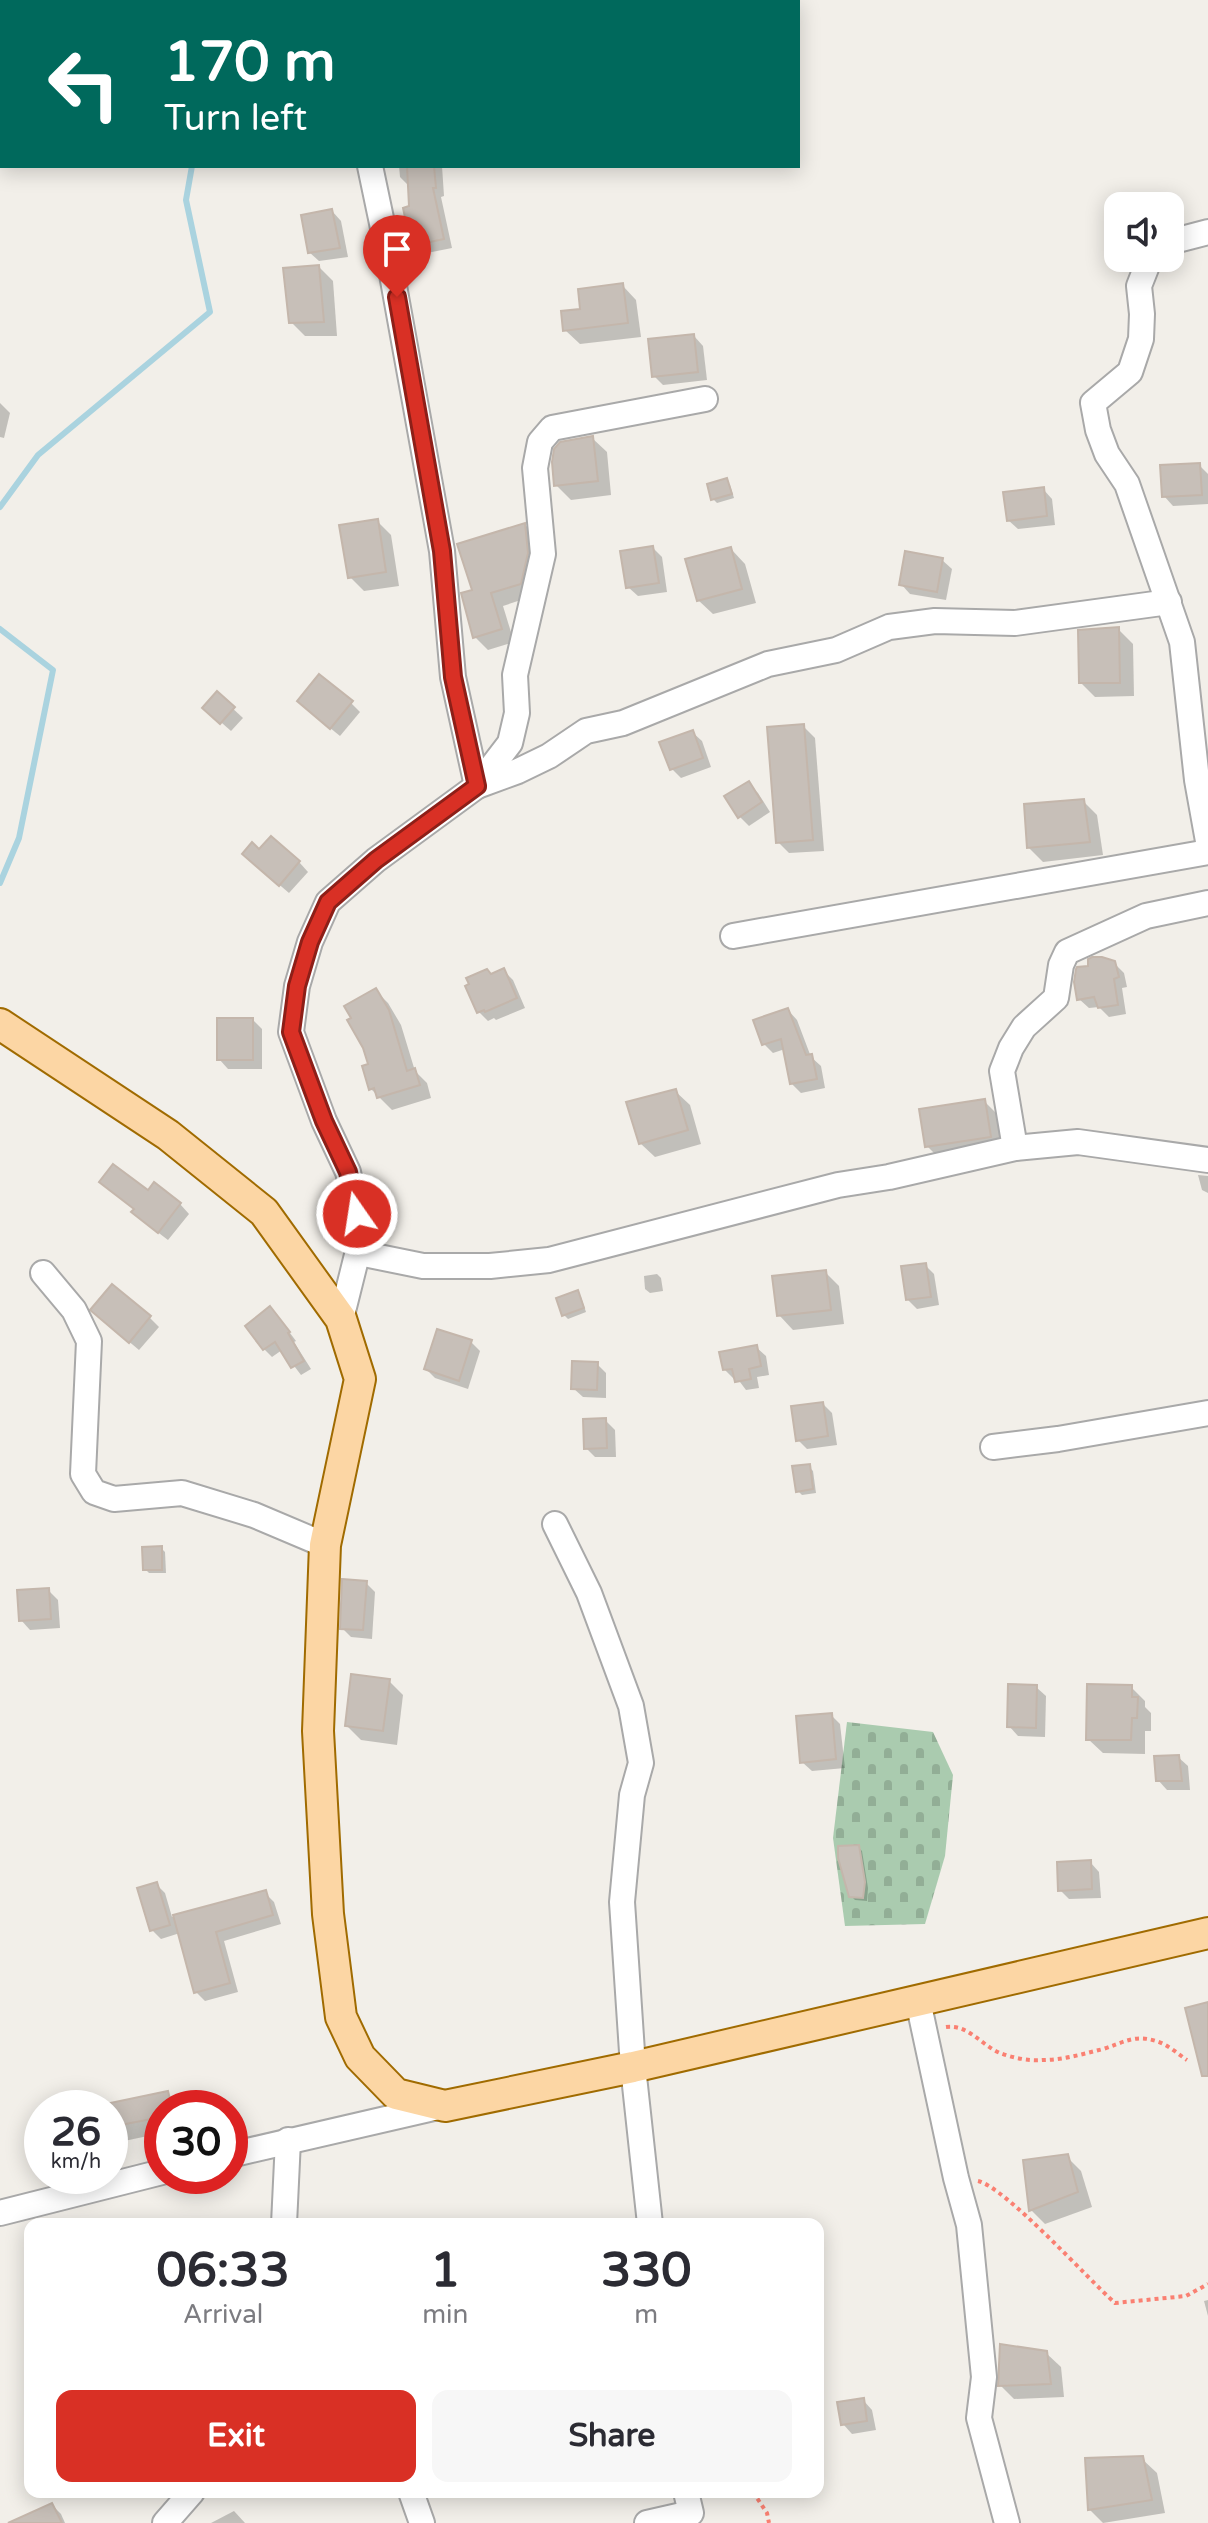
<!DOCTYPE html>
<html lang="en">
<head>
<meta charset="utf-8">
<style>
  :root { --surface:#fff; --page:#f7f7f7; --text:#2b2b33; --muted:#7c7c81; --accent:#d93025 }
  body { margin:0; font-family:"Varela Round",sans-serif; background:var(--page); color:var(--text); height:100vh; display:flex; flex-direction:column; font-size:30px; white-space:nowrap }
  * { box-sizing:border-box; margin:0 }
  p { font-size:26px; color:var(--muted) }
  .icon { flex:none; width:44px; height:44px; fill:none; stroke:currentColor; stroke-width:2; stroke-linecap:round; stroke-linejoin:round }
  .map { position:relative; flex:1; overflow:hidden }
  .sheet { position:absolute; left:24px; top:2218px; width:800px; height:280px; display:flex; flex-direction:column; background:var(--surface); border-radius:16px; box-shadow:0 4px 20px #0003 }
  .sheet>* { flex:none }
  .banner { position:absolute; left:0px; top:0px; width:800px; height:168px; box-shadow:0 4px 20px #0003; background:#00695c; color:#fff; overflow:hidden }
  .fabs { position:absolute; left:1104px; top:192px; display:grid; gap:16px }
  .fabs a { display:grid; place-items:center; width:80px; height:80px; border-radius:16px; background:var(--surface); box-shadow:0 4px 20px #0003; font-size:40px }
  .speed { position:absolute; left:24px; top:2090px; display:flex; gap:16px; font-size:40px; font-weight:700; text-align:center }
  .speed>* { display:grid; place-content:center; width:104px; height:104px; border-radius:50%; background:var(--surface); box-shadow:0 4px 20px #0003; line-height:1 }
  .speed small { font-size:20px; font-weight:400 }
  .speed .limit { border:12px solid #d22; background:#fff; color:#111 }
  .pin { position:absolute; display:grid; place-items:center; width:68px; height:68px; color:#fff; margin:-82px -34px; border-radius:50% 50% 50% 0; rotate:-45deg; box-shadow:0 0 8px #0007 }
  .pin .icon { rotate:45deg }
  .me { position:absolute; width:88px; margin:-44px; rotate:347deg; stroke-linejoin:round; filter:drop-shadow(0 0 6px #0008) }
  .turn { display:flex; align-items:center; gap:28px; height:168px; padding:0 32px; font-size:36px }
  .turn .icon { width:104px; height:104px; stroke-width:2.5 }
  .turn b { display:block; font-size:56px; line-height:68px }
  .eta { display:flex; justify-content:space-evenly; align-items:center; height:136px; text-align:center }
  .eta b { font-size:48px; font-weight:700; line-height:56px }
  .button { display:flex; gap:16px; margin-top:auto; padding:16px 32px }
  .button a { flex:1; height:92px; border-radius:16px; background:var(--accent); color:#fff; font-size:32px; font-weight:700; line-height:92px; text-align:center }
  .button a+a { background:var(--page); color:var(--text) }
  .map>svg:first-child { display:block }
  .cemetery { fill:url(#cemetery-stones) }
  .shadow { fill:#0003 }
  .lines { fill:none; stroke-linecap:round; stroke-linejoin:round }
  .stream { stroke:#aad3df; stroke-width:6 }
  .building { fill:#c7bfb8; stroke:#c4b6ab; stroke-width:2 }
  .minor-casing { stroke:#a9a9a9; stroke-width:28 }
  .major-casing { stroke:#a06b00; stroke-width:34 }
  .path { stroke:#fa8072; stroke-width:4; stroke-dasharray:4 4; stroke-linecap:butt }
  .minor { stroke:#fff; stroke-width:24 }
  .major { stroke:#fcd6a4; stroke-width:30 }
  .route-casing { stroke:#8d1f18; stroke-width:20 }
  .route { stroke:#d93025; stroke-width:14 }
</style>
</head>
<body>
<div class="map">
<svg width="1208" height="2523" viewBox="0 0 1208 2523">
  <defs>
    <pattern id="cemetery-stones" width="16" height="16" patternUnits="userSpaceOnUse" patternTransform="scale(2)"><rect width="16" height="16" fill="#aacbaf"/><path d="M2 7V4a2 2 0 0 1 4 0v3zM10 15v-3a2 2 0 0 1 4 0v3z" fill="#92ae96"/></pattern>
  </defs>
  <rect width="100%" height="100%" fill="#f2efe9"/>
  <path class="cemetery" d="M847,1722L933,1732L953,1775L945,1856L925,1924L845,1926L833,1838Z"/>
  <g class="shadow">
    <path d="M399,166H442L444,196L441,197L452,248L422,254L413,245L410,187L400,177Z"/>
    <path d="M332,211L341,221L348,257L319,261L309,252Z"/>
    <path d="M319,267L333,281L337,336H305L291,322Z"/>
    <path d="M622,285L636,300L641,337L580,344L565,330L582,310Z"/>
    <path d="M694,336L703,346L707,380L663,385L654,376Z"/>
    <path d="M0,403L10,413L4,438L0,437Z"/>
    <path d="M592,438L607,452L611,495L571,500L556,485Z"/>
    <path d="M1199,465L1208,474V504L1173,506L1164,496Z"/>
    <path d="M726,481L730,485L734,498L717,503L713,499Z"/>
    <path d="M1043,489L1052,499L1055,525L1018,529L1008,520Z"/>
    <path d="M377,521L391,535L399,586L364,591L350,577Z"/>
    <path d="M524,524L537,536L533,596L503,606L514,642L488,650L475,637V591Z"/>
    <path d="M653,548L662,557L667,592L638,596L628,587Z"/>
    <path d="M731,549L745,564L756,603L713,614L698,600Z"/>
    <path d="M942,560L952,569L946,600L910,594L901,584Z"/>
    <path d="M1118,629L1133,644L1134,696L1095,697L1081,683Z"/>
    <path d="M217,694L243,718L231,731L214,716Z"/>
    <path d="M351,703L360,712L340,736L308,710Z"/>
    <path d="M803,726L815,738L824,851L789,853L778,842Z"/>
    <path d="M692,732L702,741L711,767L681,778L671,768Z"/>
    <path d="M748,784L758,793L770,812L749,826L739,816Z"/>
    <path d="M1083,801L1097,815L1103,855L1043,862L1028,847Z"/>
    <path d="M260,851L299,862L308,872L289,893L254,863Z"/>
    <path d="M1114,963L1124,973L1127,987L1122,988L1126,1014L1109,1017L1099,1007L1089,1008L1079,999Z"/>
    <path d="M504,971L513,980L525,1008L496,1020L494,1018L488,1021L478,1011L491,976Z"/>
    <path d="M376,991L388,1003L401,1025L415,1071L427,1083L431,1098L392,1110L371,1089L370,1066L365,1047Z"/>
    <path d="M788,1010L797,1020L811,1057L821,1066L825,1088L801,1093L792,1084L785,1049L773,1053L764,1044Z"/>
    <path d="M253,1020L262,1029V1069H228L219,1059Z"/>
    <path d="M675,1091L690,1105L701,1144L655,1157L640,1143Z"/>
    <path d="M984,1101L999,1116L1004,1151L942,1161L927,1146Z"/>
    <path d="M1198,1175L1208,1176V1193L1202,1190Z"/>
    <path d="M102,1182L148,1193L180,1204L189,1214L168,1240L143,1221L135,1210Z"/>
    <path d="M925,1265L934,1274L939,1305L917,1309L907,1299Z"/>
    <path d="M825,1272L839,1286L844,1324L793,1330L779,1315Z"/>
    <path d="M657,1274L661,1278L663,1291L650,1293L645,1289L644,1276Z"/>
    <path d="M577,1293L581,1297L586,1312L568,1319L564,1315Z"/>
    <path d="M278,1317L296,1341L294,1342L311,1369L301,1375L282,1350L272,1357L264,1349Z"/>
    <path d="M150,1318L159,1327L139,1350L102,1319Z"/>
    <path d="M471,1342L480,1351L468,1389L435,1378L426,1369Z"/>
    <path d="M756,1347L766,1356L769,1375L757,1377L759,1388L746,1390L737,1378L734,1379L725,1370Z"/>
    <path d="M597,1364L606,1373V1398L583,1397L573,1388Z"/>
    <path d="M823,1404L832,1413L837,1445L807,1449L798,1440Z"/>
    <path d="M605,1420L615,1430L616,1457H595L586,1448Z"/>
    <path d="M809,1467L813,1471L816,1493L802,1495L798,1491Z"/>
    <path d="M161,1548L165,1552L166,1573H149L145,1569Z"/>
    <path d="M366,1583L375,1592L372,1639L351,1637L342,1628Z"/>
    <path d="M48,1590L58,1600L60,1628L30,1630L21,1620Z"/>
    <path d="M389,1681L403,1695L397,1745L361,1740L347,1726Z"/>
    <path d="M1036,1687L1046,1696L1045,1737L1018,1736L1009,1726Z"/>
    <path d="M1131,1687L1145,1701V1707L1151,1713V1731H1145V1754L1103,1753L1088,1739Z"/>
    <path d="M831,1715L840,1724L845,1768L812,1771L802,1762Z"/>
    <path d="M1178,1757L1188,1766L1190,1790H1167L1158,1780Z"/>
    <path d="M858,1847L862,1851L868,1888L867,1901L855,1900L851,1896Z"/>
    <path d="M1090,1862L1099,1872L1101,1898L1069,1899L1060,1890Z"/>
    <path d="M156,1884L165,1893L172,1917L265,1893L274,1902L281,1924L224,1941L238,1992L205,2001L196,1992L180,1933L161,1939L152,1930Z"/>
    <path d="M167,2093L182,2108H162V2133L110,2144V2108H96Z"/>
    <path d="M1067,2157L1081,2171L1092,2207L1045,2224L1031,2210Z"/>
    <path d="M1208,2300V2316L1204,2301Z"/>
    <path d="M1046,2353L1061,2367L1064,2397L1014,2399L1000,2385Z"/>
    <path d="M863,2400L872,2410L876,2430L852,2434L843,2424Z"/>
    <path d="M1142,2459L1157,2473L1165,2513L1103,2523L1090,2510Z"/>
    <path d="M52,2505L61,2514L65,2523H27Z"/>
    <path d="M234,2511L245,2523H211Z"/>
  </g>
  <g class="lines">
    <g class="stream">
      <path d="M208,2V0"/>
      <path d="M0,507L38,455L210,312L186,200L192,166"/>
      <path d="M0,629L53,670L19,838L0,883"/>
    </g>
  </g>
  <g class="building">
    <path d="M407,166H434L436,188H433L444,239L411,246L403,208L409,206Z"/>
    <path d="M332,209L340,248L308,253L301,215Z"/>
    <path d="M319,265L324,322L289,323L283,268Z"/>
    <path d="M623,283L628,323L563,331L561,311L580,309L578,289Z"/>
    <path d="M694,334L698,372L652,377L648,339Z"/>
    <path d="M593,436L598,481L554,486L552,462L554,449L560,442Z"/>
    <path d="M1200,463L1202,495L1162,497L1160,465Z"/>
    <path d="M727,478L732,494L711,500L707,484Z"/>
    <path d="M1044,487L1047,516L1007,521L1003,492Z"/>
    <path d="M378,519L386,572L348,578L339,525Z"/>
    <path d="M525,523L528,553L521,584L491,593L502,629L473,638L461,593L472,590L457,544Z"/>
    <path d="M653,546L659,583L626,588L620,551Z"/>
    <path d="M731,547L742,589L697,601L685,559Z"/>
    <path d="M905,551L943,558L937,592L899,585Z"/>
    <path d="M1119,627L1120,683H1079L1078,630Z"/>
    <path d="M319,674L353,701L330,729L297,701Z"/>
    <path d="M217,691L235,707L220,724L202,708Z"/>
    <path d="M804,724L813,840L776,843L767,727Z"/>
    <path d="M693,730L703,758L670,770L659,742Z"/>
    <path d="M749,781L762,802L738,818L724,796Z"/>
    <path d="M1084,799L1090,842L1027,848L1024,804Z"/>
    <path d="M271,836L300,861L279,886L242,854L252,842L259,849Z"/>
    <path d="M1092,957H1102L1115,961L1119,977L1114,979L1118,1005L1098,1008L1094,997L1077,1000L1074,982L1076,969L1077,967L1088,966V959Z"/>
    <path d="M504,968L517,998L485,1012L484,1010L477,1013L465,986L469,984L466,978L487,969L491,974Z"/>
    <path d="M376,988L389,1010L407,1071L415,1068L420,1085L377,1098L374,1088L369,1090L362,1066L368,1064L363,1048L347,1020L351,1018L344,1006Z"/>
    <path d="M788,1008L806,1055L812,1054L817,1079L790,1084L781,1039L762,1045L753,1020Z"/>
    <rect x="217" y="1018" width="36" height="42"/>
    <path d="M676,1089L688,1130L639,1144L626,1102Z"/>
    <path d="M985,1099L991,1137L925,1147L919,1109Z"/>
    <path d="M113,1164L148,1190L154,1182L181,1203L158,1233L131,1212L134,1209L99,1182Z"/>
    <path d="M926,1263L931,1297L906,1300L901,1266Z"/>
    <path d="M826,1270L831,1310L777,1316L772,1276Z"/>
    <path d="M112,1284L151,1316L129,1343L90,1310Z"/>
    <path d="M578,1290L584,1308L562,1316L556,1298Z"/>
    <path d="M270,1306L290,1332L288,1333L304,1361L291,1368L275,1342L263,1350L245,1326Z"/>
    <path d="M437,1329L472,1340L459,1381L424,1369Z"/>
    <path d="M757,1345L761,1366L749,1369L751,1379L735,1382L732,1369L723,1370L719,1352Z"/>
    <path d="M572,1361L598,1362L597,1390L571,1389Z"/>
    <path d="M823,1402L828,1436L796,1441L791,1406Z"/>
    <path d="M606,1418L607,1448L584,1449L583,1419Z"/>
    <path d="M810,1464L813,1489L796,1492L792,1466Z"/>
    <path d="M162,1546V1570H143L142,1547Z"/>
    <path d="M342,1579L367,1581L363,1630L340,1629Z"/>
    <path d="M49,1588L51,1619L19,1621L17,1590Z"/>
    <path d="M351,1674L390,1679L383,1731L345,1726Z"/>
    <path d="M1008,1684L1037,1685L1036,1728L1007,1727Z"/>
    <path d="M1087,1684L1132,1685V1697H1138L1137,1718H1132L1131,1740H1086Z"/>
    <path d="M832,1713L836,1759L800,1763L796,1716Z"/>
    <path d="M1179,1755L1182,1781H1156L1154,1756Z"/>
    <path d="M859,1845L865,1882L863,1898L849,1897L838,1858V1846Z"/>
    <path d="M1091,1860L1092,1889L1058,1891L1057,1862Z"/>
    <path d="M157,1882L170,1925L150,1931L137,1888Z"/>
    <path d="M266,1890L273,1915L216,1932L230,1983L194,1993L173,1915Z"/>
    <path d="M1208,2002V2076H1202L1185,2008Z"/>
    <path d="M168,2091L172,2108H162V2117L110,2127V2103Z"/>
    <path d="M1068,2154L1078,2192L1029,2211L1023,2160Z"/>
    <path d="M1000,2344L1047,2351L1051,2384L998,2386Z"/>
    <path d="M864,2398L867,2421L841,2425L837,2402Z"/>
    <path d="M1143,2456L1152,2500L1088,2510L1085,2458Z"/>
    <path d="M52,2503L62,2523H8Z"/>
  </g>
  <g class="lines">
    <defs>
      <g id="minor">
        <path d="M370,166L387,247L442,551L453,677L477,786L518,771L549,756L586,731L623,723L768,664L836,650L889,627L935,621L1015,623L1169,602"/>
        <path d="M1170,242L1208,232"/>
        <path d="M1150,258L1139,286L1142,314L1141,339L1130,372L1093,403L1098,430L1107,454L1127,484L1182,642L1197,780L1208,841"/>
        <path d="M733,936L1208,852"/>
        <path d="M1015,1148L1002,1071L1011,1048L1024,1027L1056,998L1061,965L1067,952L1146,916L1208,903"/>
        <path d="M359,1253L423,1266H490L549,1260L838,1185L889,1177L1015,1148L1078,1142L1208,1160"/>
        <path d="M43,1273L74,1310L89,1341L83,1474L94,1492L114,1499L182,1493L254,1515L325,1545"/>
        <path d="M341,1319L362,1235L348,1172L324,1121L291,1032L297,986L310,942L328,902L376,860L477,786L510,743L517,713L515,675L543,554L535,468L540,442L552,428L705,399"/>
        <path d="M993,1447L1058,1439L1208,1413"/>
        <path d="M555,1524L589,1593L631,1706L641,1763L632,1795L622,1902L633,2067L650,2224"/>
        <path d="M918,2001L956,2178L969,2225L984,2377L979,2418L1007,2523"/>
        <path d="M230,2155L442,2106"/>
        <path d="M0,2213L162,2172"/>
        <path d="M284,2224L288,2140"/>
        <path d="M411,2492L422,2523"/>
        <path d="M165,2523L192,2492"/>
        <path d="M647,2523L691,2513L686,2492"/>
      </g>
      <path id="major" d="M0,1024L168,1135L264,1212L341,1319L360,1379L325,1545L318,1731L328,1914L341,2017L360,2057L396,2094L445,2106L633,2067L1208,1933"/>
    </defs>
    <use href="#minor" class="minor-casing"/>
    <use href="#major" class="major-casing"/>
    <g class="path">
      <path d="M946,2027C968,2024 981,2045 1000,2053C1013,2058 1029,2061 1042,2060C1063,2060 1083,2054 1103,2049C1123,2043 1134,2034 1156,2041C1167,2044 1178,2054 1187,2060"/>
      <path d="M978,2181C1005,2187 1088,2279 1115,2303L1186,2296L1208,2284"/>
      <path d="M818,2409H819"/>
      <path d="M753,2492L767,2513L769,2523"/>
    </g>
    <use href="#minor" class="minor"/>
    <use href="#major" class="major"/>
  </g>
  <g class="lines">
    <defs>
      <path id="route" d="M357,1214L348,1172L324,1121L291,1032L297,986L310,942L328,902L376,860L477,786L453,677L442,551L397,297"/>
    </defs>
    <use href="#route" class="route-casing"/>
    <use href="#route" class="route"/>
  </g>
</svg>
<div class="fabs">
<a><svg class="icon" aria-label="sound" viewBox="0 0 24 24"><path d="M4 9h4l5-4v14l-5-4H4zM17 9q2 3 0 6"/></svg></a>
</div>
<div class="speed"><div>26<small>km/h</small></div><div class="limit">30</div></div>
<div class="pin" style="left:397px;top:297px;background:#d93025"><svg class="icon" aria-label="arrive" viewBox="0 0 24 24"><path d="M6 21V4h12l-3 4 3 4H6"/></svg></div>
<svg class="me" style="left:357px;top:1214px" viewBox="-20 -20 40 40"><circle r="17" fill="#d93025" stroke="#fff" stroke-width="3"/><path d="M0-11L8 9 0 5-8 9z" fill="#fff"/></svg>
<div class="banner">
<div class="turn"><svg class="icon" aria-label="left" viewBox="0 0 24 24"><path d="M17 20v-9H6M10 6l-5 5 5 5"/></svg><div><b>170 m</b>Turn left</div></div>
</div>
<section class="sheet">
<div class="eta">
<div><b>06:33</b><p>Arrival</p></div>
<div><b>1</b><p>min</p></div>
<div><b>330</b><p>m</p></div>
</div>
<div class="button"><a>Exit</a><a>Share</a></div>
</section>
</div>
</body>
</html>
